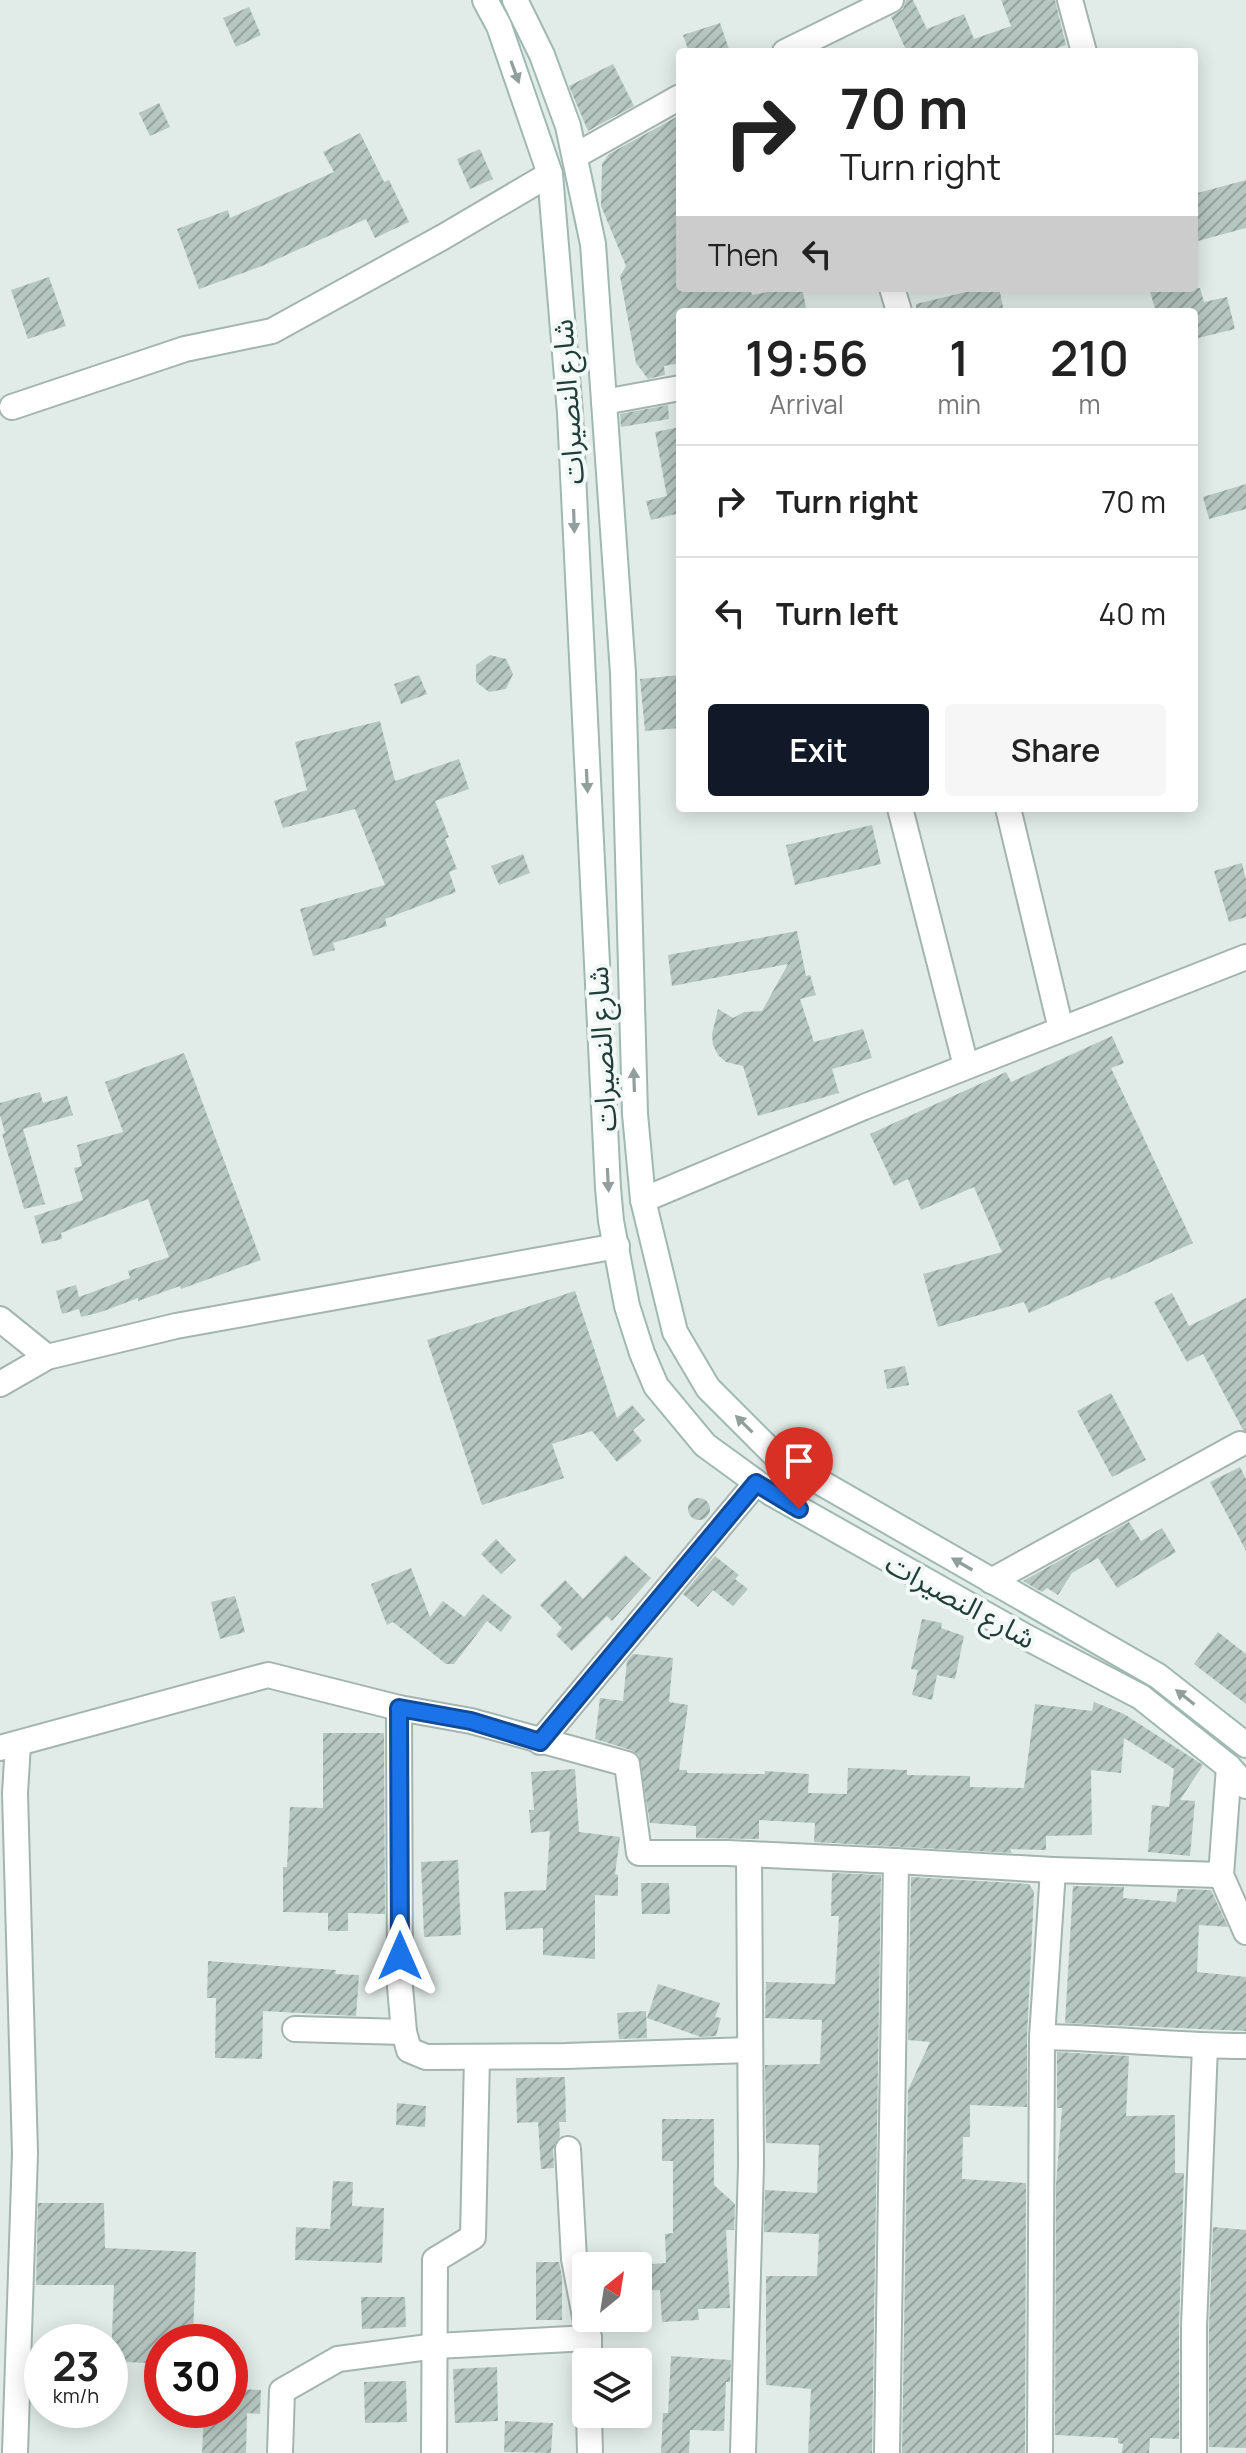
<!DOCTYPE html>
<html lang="en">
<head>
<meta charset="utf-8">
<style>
  :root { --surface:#fff; --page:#f6f6f6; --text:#222; --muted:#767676; --line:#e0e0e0; --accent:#111827 }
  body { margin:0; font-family:Manrope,"Noto Sans Arabic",sans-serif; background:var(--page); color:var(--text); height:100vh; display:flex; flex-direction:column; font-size:30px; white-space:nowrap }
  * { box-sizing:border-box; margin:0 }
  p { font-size:26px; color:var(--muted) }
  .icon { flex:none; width:44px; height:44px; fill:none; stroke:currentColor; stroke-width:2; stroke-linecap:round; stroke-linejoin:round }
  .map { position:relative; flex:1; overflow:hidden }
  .sheet { position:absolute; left:676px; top:308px; width:522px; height:504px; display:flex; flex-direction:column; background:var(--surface); border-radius:8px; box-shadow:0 4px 20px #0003 }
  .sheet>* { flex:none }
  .top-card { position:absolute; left:676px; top:48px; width:522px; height:244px; border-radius:8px; box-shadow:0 4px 20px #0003; background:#fff; color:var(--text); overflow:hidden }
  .needle { width:52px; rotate:30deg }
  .buttons { position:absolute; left:572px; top:2252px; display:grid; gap:16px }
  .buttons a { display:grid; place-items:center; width:80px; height:80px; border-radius:8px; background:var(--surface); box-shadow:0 4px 20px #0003; font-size:40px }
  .speed { position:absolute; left:24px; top:2324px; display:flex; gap:16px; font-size:40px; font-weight:700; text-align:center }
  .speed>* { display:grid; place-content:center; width:104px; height:104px; border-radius:50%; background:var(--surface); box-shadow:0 4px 20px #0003; line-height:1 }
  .speed small { font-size:20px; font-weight:400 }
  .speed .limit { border:12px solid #d22; background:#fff; color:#111 }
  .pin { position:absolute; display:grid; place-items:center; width:68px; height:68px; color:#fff; margin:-82px -34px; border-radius:50% 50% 50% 0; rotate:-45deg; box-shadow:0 0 8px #0007 }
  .pin .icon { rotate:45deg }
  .me { position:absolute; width:88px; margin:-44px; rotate:0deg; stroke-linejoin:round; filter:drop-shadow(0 0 6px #0008) }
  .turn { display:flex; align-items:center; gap:28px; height:168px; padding:0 32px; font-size:36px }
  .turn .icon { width:104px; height:104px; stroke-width:2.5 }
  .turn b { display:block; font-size:56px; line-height:68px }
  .then { display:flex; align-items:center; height:76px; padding:0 32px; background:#0003; gap:16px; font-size:30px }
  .eta { display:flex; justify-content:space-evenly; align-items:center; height:136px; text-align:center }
  .eta b { font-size:48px; font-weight:600; line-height:56px }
  .primary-button { display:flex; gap:16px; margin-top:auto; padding:16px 32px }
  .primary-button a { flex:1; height:92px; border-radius:8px; background:var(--accent); color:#fff; font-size:32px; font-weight:600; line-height:92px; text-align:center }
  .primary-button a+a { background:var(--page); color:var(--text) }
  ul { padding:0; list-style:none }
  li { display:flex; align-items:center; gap:24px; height:112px; padding:0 32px; border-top:2px solid var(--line) }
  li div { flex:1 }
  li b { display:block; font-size:30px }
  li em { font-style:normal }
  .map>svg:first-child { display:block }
  .building { fill:url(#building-hatch) }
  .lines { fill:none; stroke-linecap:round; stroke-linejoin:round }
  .minor-casing { stroke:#a4b4b0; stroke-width:28 }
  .secondary-casing { stroke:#9fb8b1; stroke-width:28 }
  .minor { stroke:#fff; stroke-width:24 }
  .secondary { stroke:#fff; stroke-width:24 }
  .oneway { fill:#909e9c }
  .route-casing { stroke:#114b97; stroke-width:20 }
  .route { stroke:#1a73e8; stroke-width:14 }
  .labels { text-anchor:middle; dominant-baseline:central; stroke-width:8; stroke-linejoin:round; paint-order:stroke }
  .street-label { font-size:28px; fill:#213d38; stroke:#f1f8f5 }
</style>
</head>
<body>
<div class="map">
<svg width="1246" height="2453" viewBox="0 0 1246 2453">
  <defs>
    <pattern id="building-hatch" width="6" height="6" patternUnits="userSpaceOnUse" patternTransform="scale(2)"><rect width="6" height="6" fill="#b6c7c1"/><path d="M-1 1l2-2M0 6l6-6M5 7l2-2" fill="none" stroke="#94a39e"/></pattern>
  </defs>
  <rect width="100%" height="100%" fill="#e1ece8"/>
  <g class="building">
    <path d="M906,0H913L927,29L964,14L974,39L1011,26L1001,0H1055L1066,45L1046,52H907L891,17L903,9Z"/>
    <path d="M249,7L261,35L236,47L223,18Z"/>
    <path d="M720,23L730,52H689L683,35Z"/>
    <path d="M613,64L634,106L588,131L569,86Z"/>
    <path d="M159,103L170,127L150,136L139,113Z"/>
    <path d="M680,115V288H750L752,295L788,288H802L807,312H680V363L664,366L665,375L648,379L636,363L620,276L626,266L601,206L602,164L609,154Z"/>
    <path d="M360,133L384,182L389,180L409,222L375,238L366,219L262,266L199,289L177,229L228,210L230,218L334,172L323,152Z"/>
    <path d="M480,149L493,179L470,189L457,159Z"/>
    <path d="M1246,180V228L1194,242V194Z"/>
    <path d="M49,277L66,326L28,339L11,290Z"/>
    <path d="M965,288H999L1004,312H916V304L966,292Z"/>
    <path d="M1149,288H1200L1204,302L1227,297L1235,329L1194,339V312H1156Z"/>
    <path d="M668,405L669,419L621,427L620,414Z"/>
    <path d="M680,427V513L651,520L646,501L667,496L655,432Z"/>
    <path d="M1246,484V509L1209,519L1203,497Z"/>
    <path d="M490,655L506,659L513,674L506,689L489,692L476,682V665Z"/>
    <path d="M419,675L427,694L401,704L394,684Z"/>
    <path d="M680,675V728L645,731L640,679Z"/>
    <path d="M380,721L395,781L459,759L469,789L435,801L449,837L445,839L457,869L449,872L456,892L385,919L387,926L333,943L335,950L313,956L300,909L385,885L355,809L283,828L274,801L307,790L295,742Z"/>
    <path d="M872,825L881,864L795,885L786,845Z"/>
    <path d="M523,854L530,873L499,885L491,866Z"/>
    <path d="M1242,863L1246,880V917L1229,922L1214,871Z"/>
    <path d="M797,931L806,976L810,975L816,995L800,999L814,1042L863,1029L872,1058L832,1069L839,1093L758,1116L743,1066L726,1062L718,1055L713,1045L712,1034L718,1009L733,1018L744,1012L762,1011L788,964L672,986L668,955Z"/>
    <path d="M1112,1036L1124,1063L1111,1068L1193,1243L1111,1280L1110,1277L1029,1313L1024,1302L938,1327L923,1274L1002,1252L974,1187L921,1210L908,1179L894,1186L870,1134L1006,1072L1011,1082Z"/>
    <path d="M184,1053L261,1260L181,1289L180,1286L138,1301V1298L101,1312L81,1317L79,1309L62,1314L56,1291L76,1285L79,1297L130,1278L128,1271L169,1257L148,1199L61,1233L62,1239L42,1244L34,1216L83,1200L74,1168L82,1166L77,1145L123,1132L105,1082Z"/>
    <path d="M40,1092L43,1103L67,1096L73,1115L23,1129L45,1204L24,1209L2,1134L5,1133L0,1115V1103Z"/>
    <path d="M575,1291L617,1418L632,1405L645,1420L633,1430L642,1441L617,1462L592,1431L552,1444L564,1478L482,1505L427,1340Z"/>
    <path d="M1172,1293L1189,1326L1246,1298V1431L1243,1430L1203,1354L1187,1362L1154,1302Z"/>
    <path d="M905,1366L909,1385L887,1389L884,1370Z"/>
    <path d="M1111,1393L1146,1460L1112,1477L1077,1411Z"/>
    <path d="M1240,1467L1246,1479V1551L1210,1482Z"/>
    <circle cx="699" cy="1509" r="11"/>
    <path d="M1129,1522L1141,1541L1162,1528L1176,1552L1117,1588L1098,1558L1072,1573L1058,1595L1047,1588L1042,1592L1023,1581Z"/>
    <path d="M496,1539L516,1560L501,1574L481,1554Z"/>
    <path d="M625,1555L651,1578L612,1621L607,1616L572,1651L556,1635L562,1628L540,1605L565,1580L583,1599Z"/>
    <path d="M715,1556L739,1575L735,1579L748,1589L733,1606L713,1590L698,1607L683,1594Z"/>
    <path d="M411,1568L430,1617L443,1601L464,1617L483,1594L512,1617L501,1632L487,1621L454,1664H446L393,1622L387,1625L371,1584Z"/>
    <path d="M235,1596L245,1632L220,1639L211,1602Z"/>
    <path d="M922,1619L942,1623L941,1628L964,1636L955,1679L937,1675L932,1700L912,1695L918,1670L911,1669Z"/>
    <path d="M1218,1632L1246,1654V1704L1194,1664Z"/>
    <path d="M633,1654L673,1658L669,1702L688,1705L679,1770H687V1773L765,1774V1771L809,1774L808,1793L847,1794L848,1768L907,1770V1775L970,1776V1787L1024,1788L1035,1704L1092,1711L1094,1702L1124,1714L1203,1765L1180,1800L1195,1801L1190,1856L1148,1852L1152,1805L1169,1807L1174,1769L1124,1738L1121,1773L1091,1770L1092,1835L1046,1836V1850L1010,1849L1012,1853L814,1842L815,1823L759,1820V1839L696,1838V1826L650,1823L639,1755L631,1750L595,1739L600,1698L623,1701L627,1661Z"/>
    <path d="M323,1733H384L385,1914L348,1913V1931H328V1913L283,1912V1867H287L290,1807L323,1808Z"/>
    <path d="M575,1769L579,1832L620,1837L615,1874L618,1875V1896L595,1895V1959L543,1955V1928L506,1930L504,1892L546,1890L550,1831L531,1833L529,1810H534L531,1772Z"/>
    <path d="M458,1860L461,1935L424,1937L421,1862Z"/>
    <path d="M832,1873L881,1875L872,2453H808L811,2389L766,2385V2276H817L819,2234L764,2232L765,2190L817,2193L819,2145L766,2143L765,2065L820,2064L822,2020L765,2018L766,1982L835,1984L839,1916H831Z"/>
    <path d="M911,1877L1029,1884L1034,1892L1027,2037V2107L970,2105V2137H963L962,2179L1026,2183L1025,2453H902L908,2090L930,2042L908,2040Z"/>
    <path d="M641,1883H669L670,1914H642Z"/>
    <path d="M1073,1886L1124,1887L1123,1898L1176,1902L1178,1889L1211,1890L1228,1927L1199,1925L1197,1972L1246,1977V2031L1065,2023Z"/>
    <path d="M208,1961L336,1970L335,1974L359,1975L356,2016L263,2011L262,2059L215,2058L216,1998H207Z"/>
    <path d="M658,1984L720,2003L715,2017L721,2018L716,2036L701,2037L647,2018Z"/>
    <path d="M646,2011L647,2038L619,2039L617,2013Z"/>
    <path d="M1057,2052L1129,2056L1126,2116L1175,2115V2173H1184L1179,2326V2439L1150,2438L1149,2453H1122L1123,2444L1118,2443V2438L1055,2435L1056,2185L1062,2108H1057Z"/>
    <path d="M565,2077L566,2122H559L560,2136L553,2149L554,2168L541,2169L538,2122L517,2123L516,2078Z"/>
    <path d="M397,2103L426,2106L425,2127L396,2125Z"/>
    <path d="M662,2119H714V2185L735,2204L734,2230H726L730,2308L698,2309L699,2320L662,2322L660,2290L638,2291V2265L666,2263L665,2234L673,2233V2161H662Z"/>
    <path d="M333,2181L353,2182L352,2206L384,2208L382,2263L295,2260L296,2227L330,2229Z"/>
    <path d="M38,2203H104L105,2248L196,2252L193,2342H162V2364L111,2361L114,2285H36Z"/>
    <path d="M1213,2227L1246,2230V2448L1209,2447V2327Z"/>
    <path d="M536,2262H559L562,2277V2320H536Z"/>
    <path d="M361,2297H405L406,2327L362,2329Z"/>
    <path d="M671,2356L731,2360L730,2382H726L724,2431L690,2430L689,2453H661L663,2413H668Z"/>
    <path d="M497,2367L498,2421L455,2423L453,2369Z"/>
    <path d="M406,2381L407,2422L365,2423L364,2382Z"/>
    <path d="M230,2389L261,2390L260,2414L247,2413L246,2453H202L204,2412L225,2413V2410H230Z"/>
    <path d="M505,2421L553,2423L551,2453L504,2452Z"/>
  </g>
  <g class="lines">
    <defs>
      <g id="minor">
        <path d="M1070,0L1084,52"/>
        <path d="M785,52L891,0"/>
        <path d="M575,156L680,97"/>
        <path d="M892,288L899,311"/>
        <path d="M604,402L680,388"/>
        <path d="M12,407L185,349L272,331L443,237L550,174"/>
        <path d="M900,808L966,1066"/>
        <path d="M1008,808L1061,1029"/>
        <path d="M643,1200L864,1107L1246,957"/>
        <path d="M0,1319L47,1357"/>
        <path d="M0,1384L47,1357L176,1326L617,1246"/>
        <path d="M991,1581L1240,1444"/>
        <path d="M540,1742L756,1483"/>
        <path d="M0,1748L268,1675L399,1708L471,1721L627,1764L639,1853H728L896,1861L887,2453"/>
        <path d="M1229,1767L1221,1875L1246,1932"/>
        <path d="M896,1861L1053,1870"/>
        <path d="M295,2029L404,2032L400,1987L399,1708"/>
        <path d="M404,2032L409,2050L426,2057L565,2056L750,2050"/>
        <path d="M1042,2037C1110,2038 1178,2046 1246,2046"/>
        <path d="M568,2149L574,2259L589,2338V2362"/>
        <path d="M589,2414L590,2453"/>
        <path d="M15,2453L25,2153L15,1793L18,1744"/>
        <path d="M280,2453L282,2391L338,2359L436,2346L589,2338"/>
        <path d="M434,2453L435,2260L473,2237L477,2057"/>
        <path d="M743,2453L751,2165L749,1854"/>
        <path d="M1040,2453L1042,2037L1053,1870L1221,1875"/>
        <path d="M1194,2453V2327L1205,2046"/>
      </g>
      <g id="secondary">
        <path d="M485,0L499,26L550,174L570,413L608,1188L611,1221L627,1306L642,1353L656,1386L705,1445L771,1493L1026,1637L1141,1697L1229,1767L1246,1786"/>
        <path d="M515,0L542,55L568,126L593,244L623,673L635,1114L643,1200L675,1332L708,1388L778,1458L1158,1676L1246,1745"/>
      </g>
    </defs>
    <use href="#minor" class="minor-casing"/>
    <use href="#secondary" class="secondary-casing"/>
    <use href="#minor" class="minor"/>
    <use href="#secondary" class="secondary"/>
  </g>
  <defs><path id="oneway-solid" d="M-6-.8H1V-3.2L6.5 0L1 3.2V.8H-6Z" transform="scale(2)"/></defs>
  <g class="oneway">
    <use href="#oneway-solid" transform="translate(515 72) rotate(70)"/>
    <use href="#oneway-solid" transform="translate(574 521) rotate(88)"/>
    <use href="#oneway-solid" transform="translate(587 781) rotate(87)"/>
    <use href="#oneway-solid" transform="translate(634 1080) rotate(-92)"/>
    <use href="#oneway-solid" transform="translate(608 1180) rotate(87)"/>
    <use href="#oneway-solid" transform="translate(744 1424) rotate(-135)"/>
    <use href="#oneway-solid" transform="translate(962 1564) rotate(-150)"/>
    <use href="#oneway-solid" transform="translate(1185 1697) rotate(-142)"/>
  </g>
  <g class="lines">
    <defs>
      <path id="route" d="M400,1956L399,1708L471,1721L540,1742L756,1483L799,1509"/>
    </defs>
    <use href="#route" class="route-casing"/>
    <use href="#route" class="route"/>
  </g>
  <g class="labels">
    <g class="street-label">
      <text transform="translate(567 402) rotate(-94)">شارع النصيرات</text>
      <text transform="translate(601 1049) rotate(-93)">شارع النصيرات</text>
      <text transform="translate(961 1600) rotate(29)">شارع النصيرات</text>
    </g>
  </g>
</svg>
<div class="buttons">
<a><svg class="needle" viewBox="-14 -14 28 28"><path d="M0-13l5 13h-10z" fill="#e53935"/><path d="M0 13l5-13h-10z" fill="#767676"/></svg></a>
<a><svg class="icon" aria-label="layers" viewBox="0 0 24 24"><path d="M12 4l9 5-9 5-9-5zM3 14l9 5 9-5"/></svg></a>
</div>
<div class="speed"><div>23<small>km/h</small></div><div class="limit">30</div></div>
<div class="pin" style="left:799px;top:1509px;background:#d93025"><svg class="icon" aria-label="arrive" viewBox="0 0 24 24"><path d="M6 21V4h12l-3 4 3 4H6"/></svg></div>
<svg class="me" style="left:400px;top:1956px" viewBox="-20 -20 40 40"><path d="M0-17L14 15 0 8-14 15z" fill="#1a73e8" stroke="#fff" stroke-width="4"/></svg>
<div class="top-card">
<div class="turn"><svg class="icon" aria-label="right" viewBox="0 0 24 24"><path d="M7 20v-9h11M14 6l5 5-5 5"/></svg><div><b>70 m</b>Turn right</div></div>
<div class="then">Then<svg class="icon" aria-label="left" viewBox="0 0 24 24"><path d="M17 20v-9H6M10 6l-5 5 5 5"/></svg></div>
</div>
<section class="sheet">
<div class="eta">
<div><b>19:56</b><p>Arrival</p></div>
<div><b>1</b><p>min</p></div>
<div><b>210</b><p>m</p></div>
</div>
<ul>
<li><svg class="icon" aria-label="right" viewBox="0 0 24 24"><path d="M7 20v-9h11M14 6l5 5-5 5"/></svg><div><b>Turn right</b></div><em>70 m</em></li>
<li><svg class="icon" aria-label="left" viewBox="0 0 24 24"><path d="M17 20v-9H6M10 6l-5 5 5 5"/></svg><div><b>Turn left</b></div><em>40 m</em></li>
</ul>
<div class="primary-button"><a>Exit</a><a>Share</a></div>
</section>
</div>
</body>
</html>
